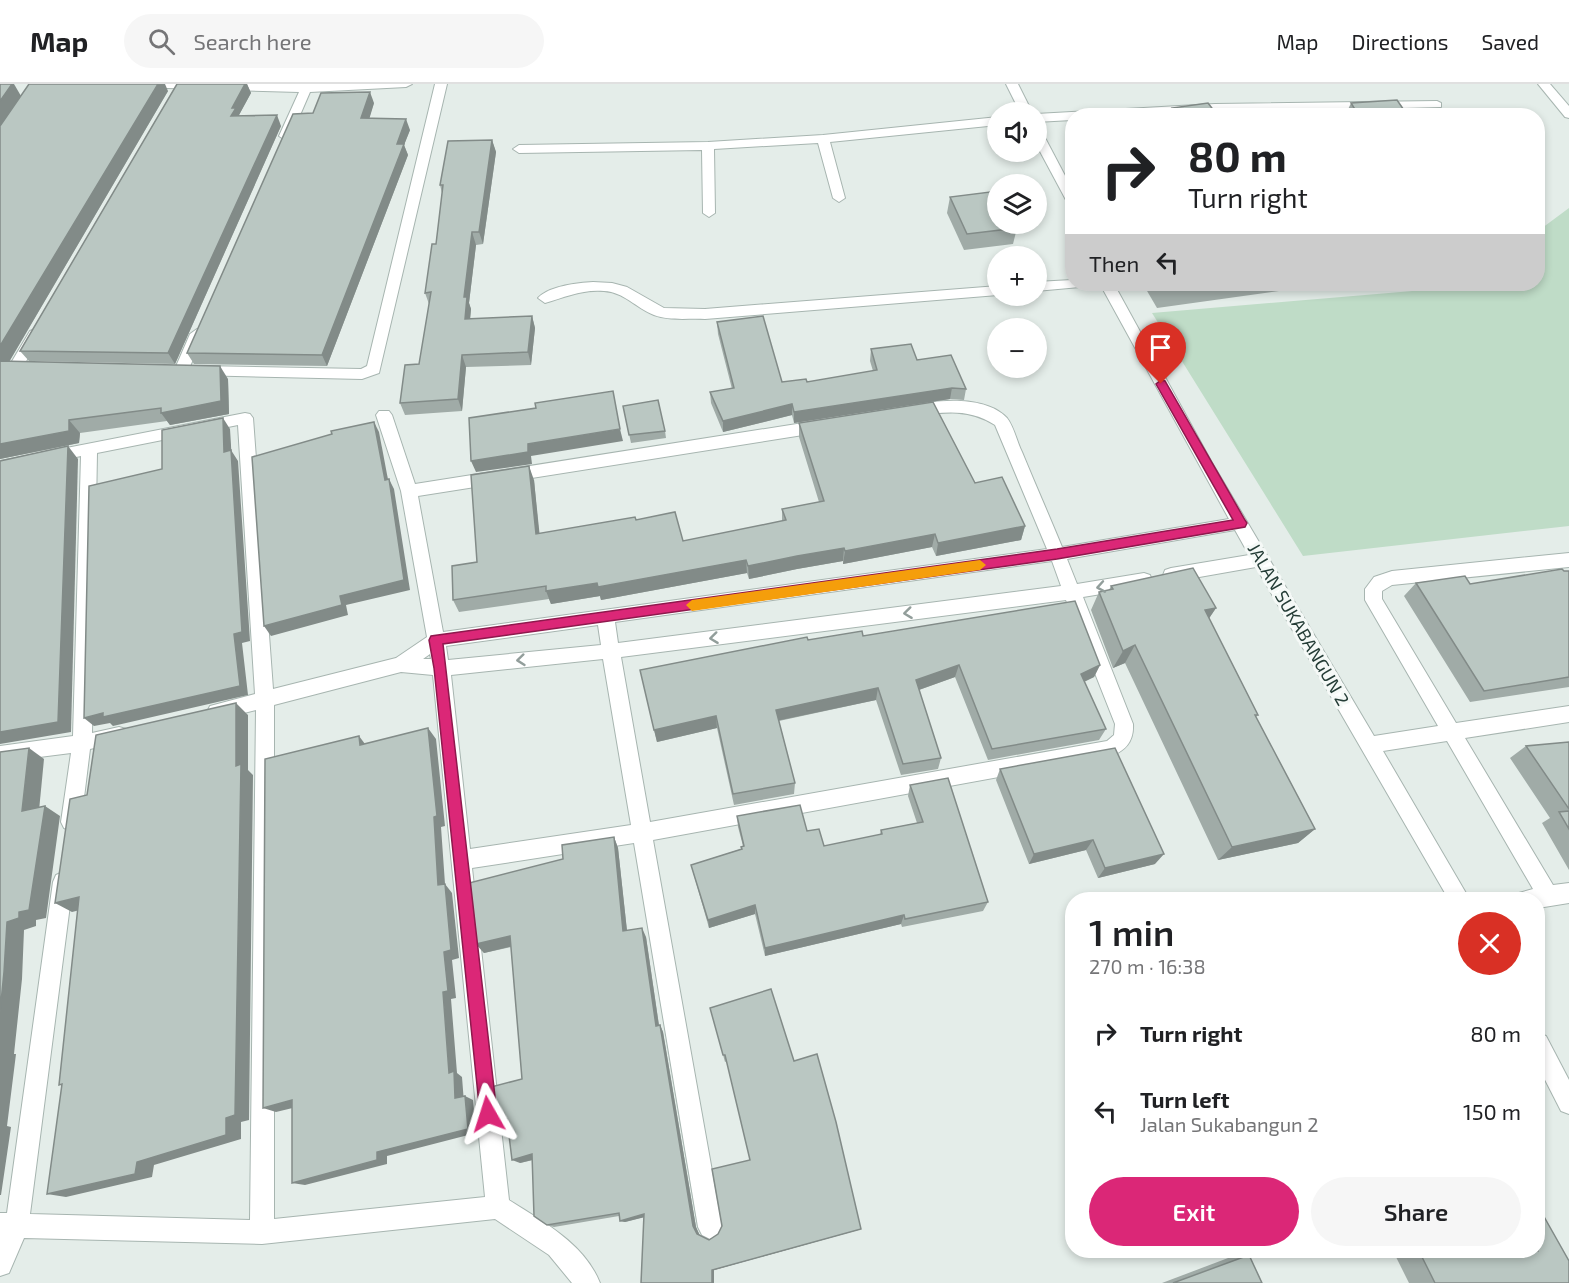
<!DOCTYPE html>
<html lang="en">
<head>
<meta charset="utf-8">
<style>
  :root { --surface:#fff; --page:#f6f6f6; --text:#202124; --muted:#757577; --line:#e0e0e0; --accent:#db2777 }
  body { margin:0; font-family:"Exo 2",sans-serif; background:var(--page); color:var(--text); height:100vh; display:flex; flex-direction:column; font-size:22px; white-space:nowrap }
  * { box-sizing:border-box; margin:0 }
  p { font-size:20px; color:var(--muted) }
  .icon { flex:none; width:33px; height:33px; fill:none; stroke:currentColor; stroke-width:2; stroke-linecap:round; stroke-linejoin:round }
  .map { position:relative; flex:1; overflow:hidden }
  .side { position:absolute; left:1065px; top:808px; width:480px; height:366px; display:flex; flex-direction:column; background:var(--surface); border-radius:24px; box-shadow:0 3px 9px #0003 }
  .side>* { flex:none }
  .top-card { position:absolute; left:1065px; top:24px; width:480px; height:183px; border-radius:24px; box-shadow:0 3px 9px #0003; background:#fff; color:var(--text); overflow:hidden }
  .fabs { position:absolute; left:987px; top:18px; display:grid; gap:12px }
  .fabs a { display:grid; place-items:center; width:60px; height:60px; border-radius:50%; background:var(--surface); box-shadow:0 3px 9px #0003; font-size:30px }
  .pin { position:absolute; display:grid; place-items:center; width:51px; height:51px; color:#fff; margin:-62px -26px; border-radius:50% 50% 50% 0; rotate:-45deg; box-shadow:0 0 6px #0007 }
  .pin .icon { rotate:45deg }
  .me { position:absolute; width:66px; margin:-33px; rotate:354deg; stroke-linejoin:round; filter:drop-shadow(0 0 4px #0008) }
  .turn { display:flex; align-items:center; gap:21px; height:126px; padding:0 24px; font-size:27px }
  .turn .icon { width:78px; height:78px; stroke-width:2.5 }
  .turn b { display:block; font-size:42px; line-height:51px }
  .then { display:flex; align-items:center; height:57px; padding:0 24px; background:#0003; gap:12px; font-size:22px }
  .round { display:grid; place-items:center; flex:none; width:63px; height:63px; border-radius:32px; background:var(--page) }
  .summary { display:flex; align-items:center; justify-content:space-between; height:102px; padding:0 24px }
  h1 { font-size:36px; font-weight:600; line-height:45px }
  .cta { display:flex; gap:12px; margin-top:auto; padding:12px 24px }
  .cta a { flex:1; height:69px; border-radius:36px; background:var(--accent); color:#fff; font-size:24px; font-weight:600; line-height:69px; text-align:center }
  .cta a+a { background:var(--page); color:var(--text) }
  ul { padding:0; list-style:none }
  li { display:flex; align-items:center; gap:18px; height:78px; padding:0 24px }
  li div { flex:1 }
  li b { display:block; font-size:22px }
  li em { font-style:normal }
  header { display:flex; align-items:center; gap:36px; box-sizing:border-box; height:84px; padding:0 30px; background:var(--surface); border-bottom:2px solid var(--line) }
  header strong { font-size:28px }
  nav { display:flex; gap:33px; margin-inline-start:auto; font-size:21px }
  .search { width:420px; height:54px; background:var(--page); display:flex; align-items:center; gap:15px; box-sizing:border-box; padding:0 21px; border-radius:33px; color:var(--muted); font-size:22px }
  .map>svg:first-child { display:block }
  .green { fill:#bfdcc7 }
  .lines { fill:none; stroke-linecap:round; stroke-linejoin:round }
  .street-casing { stroke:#a7b5b0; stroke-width:2 }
  .street { fill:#fff; fill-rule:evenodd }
  .wall { fill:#a0aba7 }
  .shaded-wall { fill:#828b88 }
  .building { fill:#bac7c2; stroke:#828b88; stroke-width:1.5 }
  .oneway { stroke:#929e9b }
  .route { fill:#db2777; stroke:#8e194d; stroke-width:1.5 }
  .slow { fill:#f59e0b }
  .labels { text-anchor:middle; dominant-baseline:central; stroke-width:6; stroke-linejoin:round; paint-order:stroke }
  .street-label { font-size:18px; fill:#253d37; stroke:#f5f9f7 }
</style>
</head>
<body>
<header>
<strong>Map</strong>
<div class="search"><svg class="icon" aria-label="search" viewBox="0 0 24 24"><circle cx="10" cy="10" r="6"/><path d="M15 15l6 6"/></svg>Search here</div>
<nav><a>Map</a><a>Directions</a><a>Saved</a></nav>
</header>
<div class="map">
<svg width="1569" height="1199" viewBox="0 0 1569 1199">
  <rect width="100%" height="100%" fill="#e4ede9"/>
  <path class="green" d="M1569,124V442L1303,472L1152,229L1460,203L1466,200H1538V147Z"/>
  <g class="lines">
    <defs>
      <g id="street">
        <path d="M129,0H412L406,3L310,8L291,52L285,56L279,52L299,8L135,3Z"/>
        <path d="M435,0H447L379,289L362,295L194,291L192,287L194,283L199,282L361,285L367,282Z"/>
        <path d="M1006,0H1018L1032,28H1020Z"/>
        <path d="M1538,0H1550L1569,22V34L1565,33Z"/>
        <path d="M1437,17L1441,19V23L1072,32V36L1036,38V30L1215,20Z"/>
        <path d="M998,33V41L830,58L845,114L839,118L833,114L818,59L714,65L715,129L709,133L703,129L702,66L519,69L513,65L519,61L708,58L823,51Z"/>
        <path d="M1036,45L1042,48L1072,105V120L1066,116L1036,60Z"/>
        <path d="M1072,196V200H1082L1080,203L1036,207V198Z"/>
        <path d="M593,198L612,199L627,203L664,224L705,225L998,202V211L705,235C688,234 670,237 654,231C636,224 624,208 604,207C583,205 565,213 545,219L538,214C549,202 577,199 593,198Z"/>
        <path d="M1100,200H1114L1211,377L1374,652L1438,642L1365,516V505L1374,493L1392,487L1569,469V483L1392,501L1382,507V515L1456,639L1569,622V638L1465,654L1553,801L1569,799V819L1538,824V816H1516L1519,809L1533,805L1447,657L1383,667L1470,816H1449L1256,483L1171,498L1165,496L1163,491L1165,486L1171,484L1249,471L1235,446L1067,475L1077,500L1144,489L1150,491L1152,496L1150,501L1144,503L1083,513L1133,640C1134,658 1125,667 1109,673L653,756L722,1143L718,1151L710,1155L702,1151L698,1143L634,759L472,784L509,1116C543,1138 584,1159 600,1199H572L549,1171L495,1135L262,1160L24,1154L9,1189L0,1192V1129H7L53,798L56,791L63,788L70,791L73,798L30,1130L250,1136L256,626L216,636L210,634L207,628L210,622L255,610L238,341L97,369L92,649L119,643L126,645L128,651L126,657L90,665L81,738L78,744L71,747L64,744L61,738L71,669L0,678V662L73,652L81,372L0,389V377L245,329L250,330L253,334L273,605L396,574L427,553L401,407L376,331L379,327H389L392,331L415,400L822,336L827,338L830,342L827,346L822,348L418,412L443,548L1047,465L995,341C969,324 944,328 914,332L909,331L906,327L909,323C935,315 986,311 1007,334C1014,343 1017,358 1022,368C1035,400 1049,431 1062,463L1229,435ZM1052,477L1061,502L618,559L615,538ZM1066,516L1115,640L1114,651L1107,657L650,738L621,573ZM598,541L601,561L448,576L446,562ZM430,570L431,575H423ZM603,575L631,741L470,765L451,591ZM401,588L433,591L485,1113L274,1135V621Z"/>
        <path d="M35,245L42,250L25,279L38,280L40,284L33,289L10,288L8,284L30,247Z"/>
        <path d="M197,245L204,250L188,287L181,292L176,291L174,287L190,250Z"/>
        <path d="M1538,949L1546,952L1569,996V1030L1561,1027L1538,982Z"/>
      </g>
    </defs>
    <use href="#street" class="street-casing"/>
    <use href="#street" class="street"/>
  </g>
  <g class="wall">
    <path d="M0,0L21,12L168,7L9,278L228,295L229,330L170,341L167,337L80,349L79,359L0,375Z"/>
    <path d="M177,0H247L251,9L239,31V32L281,42L175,280L29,277L20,267Z"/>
    <path d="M374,19L369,34L410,46L404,61L408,71L327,282L194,280L187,269L313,29Z"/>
    <path d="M1351,19L1408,32H1345Z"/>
    <path d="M1172,24L1218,32H1169Z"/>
    <path d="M492,56L496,68L483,160L476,161L469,219L471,225L470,235L532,232L535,244L531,281L466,283L462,327L405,331L400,319L419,280L429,220L425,209L436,160L442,109L440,101Z"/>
    <path d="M950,113L1017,144L1013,160L964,166L947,129Z"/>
    <path d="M1143,200H1283L1279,207L1157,224Z"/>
    <path d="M717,238L782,298H807L873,287L870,277L871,265L917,276L966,305L964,316L950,315L794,339L792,331L723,348L711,319L710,308L732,305L718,250Z"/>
    <path d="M623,322L665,347L666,354L631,359Z"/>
    <path d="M799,339L975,399L1025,442L1021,456L936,472L932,463L843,480V477L797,485L749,495L747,489L601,516L600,512L551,520L549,515L459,528L453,516L477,478L534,396L539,450L636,436L683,457L782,437V425L819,418L799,353Z"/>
    <path d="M1564,487H1569V603L1470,618L1404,512L1416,499L1470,500Z"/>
    <path d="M1111,502L1216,524L1209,534L1258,631L1256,633L1315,745L1298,759L1218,776L1125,579L1113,584L1091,526L1099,508L1109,506Z"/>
    <path d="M863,552L1100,581L1094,593L1084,598L1106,645L1099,656L988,676L955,593L919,606L941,674L938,685L901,691L876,616L779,637L795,699L794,710L734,721L717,644L657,658L640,586L808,556Z"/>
    <path d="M1569,658V786L1542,739L1550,734L1510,674L1526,662Z"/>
    <path d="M1000,685L1155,780L1098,794L1086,766L1029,780L996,696Z"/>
    <path d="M910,701L988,818L983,827L902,843L901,840L765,872L755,830L709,844L691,781L741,765L743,762L738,743L737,732L807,747L824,762L880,751L881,746L917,739L908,712Z"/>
    <path d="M614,753L618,764L627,847L646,853L659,941H660L663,948L696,1143L700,1152L709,1156L718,1150L750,1076L727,977L725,978L710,924L794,977L861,1145L858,1146L714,1186V1199H641L644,1133L625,1138L620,1137L619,1132L554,1143L547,1141L533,1076L520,1079L508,1042L503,1043L495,1038L522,995L511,863L484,869L476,860L563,775Z"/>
    <path d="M1393,1167H1538L1569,1199H1409Z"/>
    <path d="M1236,1171H1249L1262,1199H1162Z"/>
  </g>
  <g class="shaded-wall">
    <path d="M12,0H14L21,12L0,43V17Z"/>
    <path d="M158,0H165L168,7L6,283L0,279V262Z"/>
    <path d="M245,0H247L251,9L239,31L241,35L231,32L232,24Z"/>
    <path d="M370,8L374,19L366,46L361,34Z"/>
    <path d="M277,31L281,42L175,280L168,269Z"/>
    <path d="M406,35L410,46L404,61L408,71L327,282L322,271Z"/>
    <path d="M492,56L496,68L483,160L479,148Z"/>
    <path d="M472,148L476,161L469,219L471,225L469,247L465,235L464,213Z"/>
    <path d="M532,232L535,244L531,281L528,268Z"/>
    <path d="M462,271L466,283L462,327L458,315Z"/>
    <path d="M220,282L228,295L229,330L170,341L161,329Z"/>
    <path d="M952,304L950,315L794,339V328Z"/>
    <path d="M792,320V331L723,348V337Z"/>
    <path d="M223,334L230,345L232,378L224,368Z"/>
    <path d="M69,336L80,349L79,359L0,375V360Z"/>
    <path d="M374,338L379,348L390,406L385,396Z"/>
    <path d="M620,345L623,357L531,372L532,380L476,388L471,377L528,360Z"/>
    <path d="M68,362L78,375L71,648L0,660V648Z"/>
    <path d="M231,366L238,377L250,557L242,559L248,611L113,642L110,639L94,642L84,634L103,629L234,550Z"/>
    <path d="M529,382L534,396L541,464L536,450Z"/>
    <path d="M389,395L394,405L410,506L346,521L348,531L271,552L264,542Z"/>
    <path d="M1025,442L1021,456L936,472L938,459Z"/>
    <path d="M935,450L932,463L843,480L845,467Z"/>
    <path d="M844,464L843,477L797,485L749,495L748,482L797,472Z"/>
    <path d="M746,476L747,489L601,516L600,512L551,520L546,507Z"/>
    <path d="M1216,524L1204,542L1205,526Z"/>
    <path d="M1135,561L1125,579L1113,584L1123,567Z"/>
    <path d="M959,581L955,593L913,608L916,596Z"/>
    <path d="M1100,581L1094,593L1075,602L1081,590Z"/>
    <path d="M878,604L876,616L776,637V626Z"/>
    <path d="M236,619L248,631V686L253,691L249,1036L241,1038V1055L154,1081L152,1093L66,1113L47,1110L137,1078L226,1034Z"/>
    <path d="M716,632L717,644L657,658L654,646Z"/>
    <path d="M428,644L436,655L445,742L441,743L445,800L452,809L459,874L452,876L456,914L451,915L457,989L462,993L464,1019L455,1014L449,989L443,908L444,868L438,801Z"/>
    <path d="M359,652L368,664L360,661Z"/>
    <path d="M29,664L44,675L38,737L22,727Z"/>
    <path d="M45,722L60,732L46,834L36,836V842L24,846L22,895L14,970H16L7,1042L11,1043L1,1111H0V928L7,838L19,828Z"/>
    <path d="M1315,745L1298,759L1218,776L1232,763Z"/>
    <path d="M614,753L618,764L628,856L623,847Z"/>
    <path d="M1093,756L1086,766L1029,780L1034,770Z"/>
    <path d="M1164,770L1155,780L1098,794L1105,784Z"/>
    <path d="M79,813L96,822L72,828L55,819Z"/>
    <path d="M755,821V830L709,844L708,836Z"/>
    <path d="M904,831L901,840L765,872V864Z"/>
    <path d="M642,844L646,853L660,949L656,942Z"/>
    <path d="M510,852L517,861L484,869L476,860Z"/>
    <path d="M660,941L663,948L696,1143L700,1152L697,1150L693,1142Z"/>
    <path d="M465,1012L473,1016L476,1049L387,1072V1080L305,1101L292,1099L377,1068Z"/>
    <path d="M292,1016L305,1021L276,1028L263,1024Z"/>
    <path d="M507,1035L515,1040L503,1043L495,1038Z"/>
    <path d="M532,1070L540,1074L520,1079L512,1076Z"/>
    <path d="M644,1130L649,1132L625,1138L620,1137Z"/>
    <path d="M861,1145L858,1146L714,1186V1199H712V1186Z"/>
  </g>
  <g class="building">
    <path d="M0,0H12L0,17Z"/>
    <path d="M29,0H158L0,262V42Z"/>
    <path d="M177,0H245L232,24H236L231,32L277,31L168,269L20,267Z"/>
    <path d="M370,8L361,34L406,35L397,60H404L322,271L187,269L293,30L313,29L321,9Z"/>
    <path d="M1397,16L1408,32H1359L1351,19Z"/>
    <path d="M1208,19L1218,32H1177L1172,24Z"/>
    <path d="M492,56L479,148H472L464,213H467L465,235L532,232L528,268L462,271L458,315L400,319L405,281L419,280L431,208L425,209L432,160H436L443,101H440L448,57Z"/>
    <path d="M998,107V140H1015L1017,144L967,150L950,113Z"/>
    <path d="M763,232L782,298L806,295L807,298L877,286L871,265L911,260L917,276L951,271L966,305L952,304L794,328L792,320L723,337L710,308L734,304L717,238Z"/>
    <path d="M0,277L220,282L221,317L161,329V324L69,336V347L0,360Z"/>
    <path d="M613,307L620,345L528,360V368L471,377L469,334L536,324L535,319Z"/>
    <path d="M658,316L665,347L629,351L623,322Z"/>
    <path d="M933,318L975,399L1002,393L1025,442L938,459L935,450L845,467L844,464L797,472L748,482L746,476L598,503L597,499L546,507V502L453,516L452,482L477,478L471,391L529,382L536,450L635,433L636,436L675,428L683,457L786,436L782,425L824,417L799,339Z"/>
    <path d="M223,334L224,368L231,366L242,548L234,550L240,602L103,633V629L84,634L89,402L162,385V346Z"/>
    <path d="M374,338L385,396L389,395L404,496L340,512L342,521L264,542L252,373L332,350L331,347Z"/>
    <path d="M68,362L58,638L0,648V377Z"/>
    <path d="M1193,484L1216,524L1205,526L1258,631H1255L1315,745L1232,763L1135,561L1123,567L1099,508L1113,505L1111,502Z"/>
    <path d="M1562,485L1564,487H1569V593L1484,607L1416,499L1465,492L1470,500Z"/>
    <path d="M1075,517L1100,581L1081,590L1106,645L992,665L959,581L916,596L941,674L903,680L878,604L776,626L795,699L733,710L716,632L654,646L640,586L807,553L808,556L862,547L863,552Z"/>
    <path d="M236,619V682L241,680L235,1031L226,1034V1051L137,1078L135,1090L47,1110L62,1000L59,1001L79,813L55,819L70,715L87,711L96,651Z"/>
    <path d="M428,644L437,732L434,733L438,801L445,800L451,866L444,868L448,907L443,908L449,989L454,987L455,1014L465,1012L468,1045L377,1068V1076L292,1099V1016L263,1024L265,675L359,652L360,661Z"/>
    <path d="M1569,658V725L1526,662Z"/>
    <path d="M29,664L22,727L45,722L29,826L19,828V834L7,838L4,888L0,928V668Z"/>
    <path d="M1115,664L1164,770L1105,784L1093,756L1034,770L1000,685Z"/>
    <path d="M948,694L988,818L905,835L904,831L765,864L755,821L708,836L691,781L742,765L741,763L744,762L737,732L800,721L807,747L819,745L824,762L882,750L881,746L923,738L910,701Z"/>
    <path d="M1569,727V745L1559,728Z"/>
    <path d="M614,753L623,847L642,844L656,942L660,941L693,1142L697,1150L709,1156L718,1150L722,1142L712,1085L750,1076L725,971H723L710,924L771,905L794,977L817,970L836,1038L861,1145L712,1186V1199H641L644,1130L620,1137L619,1129L547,1141L534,1132L532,1070L512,1076L507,1035L495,1038L491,1003L522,995L510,852L476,860L469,799L563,775L562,761Z"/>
    <path d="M1538,1122L1569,1177V1199H1435L1419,1167H1538Z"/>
    <path d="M1249,1171L1262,1199H1173Z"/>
  </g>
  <defs><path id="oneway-chevron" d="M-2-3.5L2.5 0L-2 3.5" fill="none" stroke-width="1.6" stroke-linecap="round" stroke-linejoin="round" transform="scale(1.5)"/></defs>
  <g class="oneway">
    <use href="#oneway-chevron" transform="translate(1101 503) rotate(170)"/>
    <use href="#oneway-chevron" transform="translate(908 529) rotate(173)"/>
    <use href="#oneway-chevron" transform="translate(714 554) rotate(173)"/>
    <use href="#oneway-chevron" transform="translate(521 576) rotate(174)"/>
  </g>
  <path class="route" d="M1161,296L1165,297L1245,436L1247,439L1245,443L1057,475L443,560L497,1030L494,1037L488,1039L482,1037L480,1030L434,584L429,556L431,552L1057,465L1233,436L1156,300Z"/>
  <path class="slow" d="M980,476L986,481L980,486L692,527L686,521L692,516Z"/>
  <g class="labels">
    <g class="street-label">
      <text transform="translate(1299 540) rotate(60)">JALAN SUKABANGUN 2</text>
    </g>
  </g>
</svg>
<div class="fabs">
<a><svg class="icon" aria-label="sound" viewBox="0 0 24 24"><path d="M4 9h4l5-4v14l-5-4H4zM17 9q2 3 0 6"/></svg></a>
<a><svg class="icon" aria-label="layers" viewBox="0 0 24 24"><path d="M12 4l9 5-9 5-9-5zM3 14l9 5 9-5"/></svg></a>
<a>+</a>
<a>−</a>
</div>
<div class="pin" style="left:1161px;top:300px;background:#d93025"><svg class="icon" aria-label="arrive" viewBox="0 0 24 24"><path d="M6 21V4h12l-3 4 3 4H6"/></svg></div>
<svg class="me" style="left:488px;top:1030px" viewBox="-20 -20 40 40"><path d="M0-17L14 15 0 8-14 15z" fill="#db2777" stroke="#fff" stroke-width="4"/></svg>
<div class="top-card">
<div class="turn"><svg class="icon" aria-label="right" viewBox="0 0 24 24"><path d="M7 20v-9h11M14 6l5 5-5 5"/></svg><div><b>80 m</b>Turn right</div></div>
<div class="then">Then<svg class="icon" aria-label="left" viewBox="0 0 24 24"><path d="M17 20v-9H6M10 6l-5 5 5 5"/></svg></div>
</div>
<section class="side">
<div class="summary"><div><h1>1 min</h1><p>270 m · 16:38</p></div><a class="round" style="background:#d93025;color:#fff"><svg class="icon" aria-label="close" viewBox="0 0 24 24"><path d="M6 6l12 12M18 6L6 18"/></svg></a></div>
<ul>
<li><svg class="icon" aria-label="right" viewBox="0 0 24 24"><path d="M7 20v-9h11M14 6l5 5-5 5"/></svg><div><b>Turn right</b></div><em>80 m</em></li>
<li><svg class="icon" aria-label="left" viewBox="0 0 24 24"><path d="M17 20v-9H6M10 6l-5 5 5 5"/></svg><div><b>Turn left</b><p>Jalan Sukabangun 2</p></div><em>150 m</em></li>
</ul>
<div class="cta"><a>Exit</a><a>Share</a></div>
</section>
</div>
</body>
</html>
